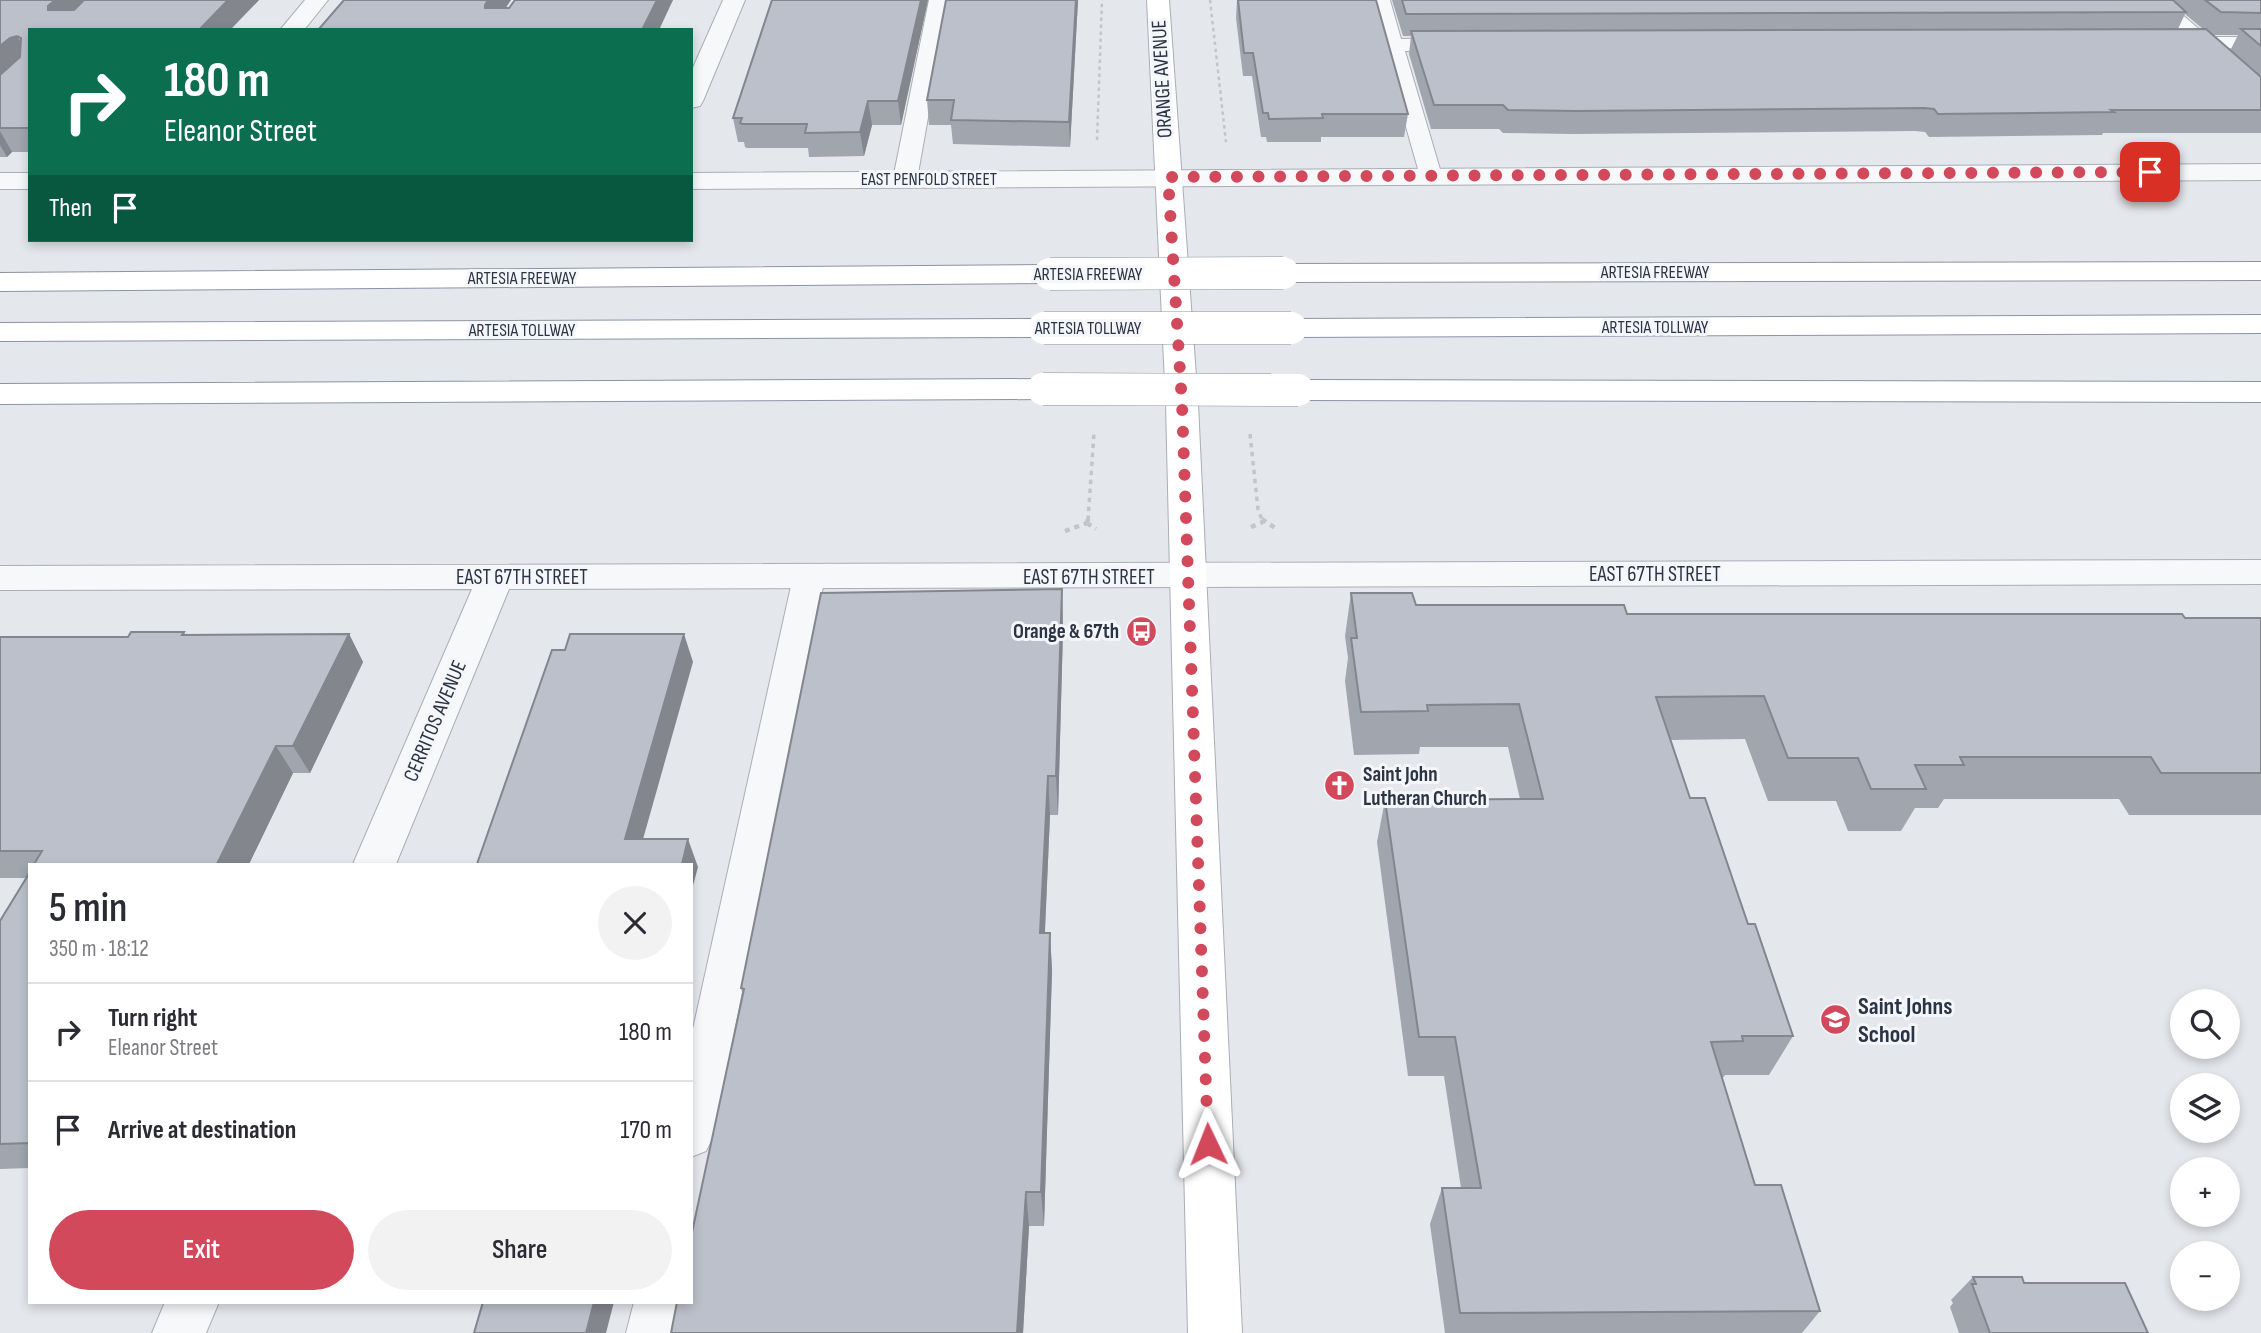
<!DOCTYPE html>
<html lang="en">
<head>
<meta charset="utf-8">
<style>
  :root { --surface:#fff; --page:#f2f2f3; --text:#2b2b33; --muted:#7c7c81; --line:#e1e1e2; --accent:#d1495b }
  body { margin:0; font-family:"Sofia Sans Condensed",sans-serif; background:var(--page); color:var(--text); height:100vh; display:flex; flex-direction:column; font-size:26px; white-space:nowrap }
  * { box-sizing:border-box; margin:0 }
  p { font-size:23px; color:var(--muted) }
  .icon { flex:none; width:38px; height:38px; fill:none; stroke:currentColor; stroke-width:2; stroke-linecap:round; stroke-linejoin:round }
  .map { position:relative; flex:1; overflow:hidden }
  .side { position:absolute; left:28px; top:863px; width:665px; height:441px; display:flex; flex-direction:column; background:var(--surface); border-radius:0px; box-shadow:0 4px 10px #0003 }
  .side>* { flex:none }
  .top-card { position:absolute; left:28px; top:28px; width:665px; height:214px; border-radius:0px; box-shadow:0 4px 10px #0003; background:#0b6e4f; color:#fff; overflow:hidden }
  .tools { position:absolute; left:2170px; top:989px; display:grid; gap:14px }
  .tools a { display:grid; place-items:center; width:70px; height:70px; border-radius:50%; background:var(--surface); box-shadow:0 4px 10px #0003; font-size:35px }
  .pin { position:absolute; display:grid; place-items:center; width:60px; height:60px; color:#fff; margin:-30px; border-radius:14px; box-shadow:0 4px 10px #0006 }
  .me { position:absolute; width:77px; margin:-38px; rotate:358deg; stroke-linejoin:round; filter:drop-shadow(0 0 5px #0008) }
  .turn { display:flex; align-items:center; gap:24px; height:147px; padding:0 21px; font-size:32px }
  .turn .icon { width:91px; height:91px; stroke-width:2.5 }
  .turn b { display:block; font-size:49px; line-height:60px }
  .then { display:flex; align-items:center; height:66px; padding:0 21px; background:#0003; gap:14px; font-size:26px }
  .round { display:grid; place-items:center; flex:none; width:74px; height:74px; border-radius:37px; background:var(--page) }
  .headline { display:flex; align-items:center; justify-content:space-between; height:119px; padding:0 21px }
  h1 { font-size:42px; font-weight:600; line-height:52px }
  .primary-button { display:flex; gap:14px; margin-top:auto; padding:14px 21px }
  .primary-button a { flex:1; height:80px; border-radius:42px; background:var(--accent); color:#fff; font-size:28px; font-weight:600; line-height:80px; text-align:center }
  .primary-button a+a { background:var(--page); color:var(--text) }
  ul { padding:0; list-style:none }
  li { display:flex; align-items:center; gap:21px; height:98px; padding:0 21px; border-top:2px solid var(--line) }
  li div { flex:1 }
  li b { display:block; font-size:26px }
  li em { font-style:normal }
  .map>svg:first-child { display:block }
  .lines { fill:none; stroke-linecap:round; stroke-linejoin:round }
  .lane-casing { stroke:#a9aeb7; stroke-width:2 }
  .street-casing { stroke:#a9aeb7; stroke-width:2 }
  .secondary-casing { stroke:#a9aeb7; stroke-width:2 }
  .highway-casing { stroke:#8b94a3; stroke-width:2 }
  .path-far2 { stroke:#c2c5cb; stroke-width:2.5; stroke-dasharray:3.5 3.5; stroke-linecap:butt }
  .path-far1 { stroke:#c2c5cb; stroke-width:3.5; stroke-dasharray:4.5 4.5; stroke-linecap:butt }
  .path { stroke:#c2c5cb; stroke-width:4.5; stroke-dasharray:5 5; stroke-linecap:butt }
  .lane { fill:#f7f8fa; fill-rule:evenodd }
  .street { fill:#f7f8fa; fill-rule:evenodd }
  .secondary { fill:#fff; fill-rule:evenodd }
  .highway { fill:#fff; fill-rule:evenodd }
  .highway-bridge-casing { stroke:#8b94a3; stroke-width:33; stroke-linecap:butt }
  .highway-bridge { stroke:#fff; stroke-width:32 }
  .wall { fill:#a1a5ae; fill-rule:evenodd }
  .shaded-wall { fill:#83868d }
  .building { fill:#bbc0ca; stroke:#83868d; stroke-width:2 }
  .route { stroke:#d1495b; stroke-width:12; stroke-dasharray:0 21.6 }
  .labels { text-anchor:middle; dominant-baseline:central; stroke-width:6; stroke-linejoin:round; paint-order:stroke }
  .far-street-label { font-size:18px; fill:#2b3445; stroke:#f4f6f9 }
  .street-label { font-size:21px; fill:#2b3445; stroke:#f4f6f9 }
  .poi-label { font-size:21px; font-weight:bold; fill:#2b3445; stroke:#f4f6f9; text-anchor:end }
  .near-poi-label { font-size:24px; font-weight:bold; fill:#2b3445; stroke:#f4f6f9; text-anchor:start }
</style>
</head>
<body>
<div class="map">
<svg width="2261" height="1333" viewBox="0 0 2261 1333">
  <rect width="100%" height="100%" fill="#e4e7ec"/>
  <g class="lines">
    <defs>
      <g id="lane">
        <path d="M929,0H949L917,179L913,184H897L893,179Z"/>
        <path d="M1370,0H1390L1401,39L1455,38L1462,40L1465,44L1462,48L1455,50L1405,51L1442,176L1439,181H1423L1420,176Z"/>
        <path d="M2177,37H2261V49L2170,47L2167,43L2170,39Z"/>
        <path d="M809,566L820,569L825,577L713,1137L706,1151L691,1157V1038L793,577L798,569Z"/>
        <path d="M634,1302H680L674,1333H626Z"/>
      </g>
      <g id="street">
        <path d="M305,0H328L304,30H280Z"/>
        <path d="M723,0H745L703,101L700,106L691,108V72Z"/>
        <path d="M2141,0H2165L2261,82V102L2252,100Z"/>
        <path d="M2261,164V180L691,189V173Z"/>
        <rect x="0" y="173" width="30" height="16"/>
        <path d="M2261,560V584L509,589L396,864H353L472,589L0,590V566Z"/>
        <path d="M165,1302H219L206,1333H152Z"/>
      </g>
      <path id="secondary" d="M1147,0H1169L1198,404L1242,1333H1188L1166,404Z"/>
      <g id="highway">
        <path d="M2261,262V280L1283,282L1273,279L1269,273L1273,267L1283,264Z"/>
        <path d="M1050,265L1060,268L1064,274L1060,280L1050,283L0,291V273Z"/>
        <path d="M2261,315V333L1291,337L1280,334L1276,328L1280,322L1291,319Z"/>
        <path d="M1044,319L1055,322L1059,328L1055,334L1044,337L0,341V323Z"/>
        <path d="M1043,379L1054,382L1059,389L1054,396L1043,399L0,404V384Z"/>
        <path d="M1298,380L2261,382V402L1298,400L1287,397L1282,390L1287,383Z"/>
      </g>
    </defs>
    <use href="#lane" class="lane-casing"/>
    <use href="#street" class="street-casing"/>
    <use href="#secondary" class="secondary-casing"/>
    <use href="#highway" class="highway-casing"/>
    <g class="path-far2">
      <path d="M1210,0L1226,142"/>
      <path d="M1097,140L1102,0"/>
    </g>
    <g class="path-far1">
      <path d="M1250,434L1258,509L1262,520"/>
      <path d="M1088,520L1094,433"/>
    </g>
    <g class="path">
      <path d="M1262,519L1278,530"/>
      <path d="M1087,523L1088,519"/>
      <path d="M1087,523L1096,529"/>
      <path d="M1251,527L1263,522"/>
      <path d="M1065,531L1087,523"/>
    </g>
    <use href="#lane" class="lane"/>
    <use href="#street" class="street"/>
    <use href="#secondary" class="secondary"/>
    <use href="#highway" class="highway"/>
    <defs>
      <g id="highway-bridge">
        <path d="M1050,274L1283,273"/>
        <path d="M1044,328H1291"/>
        <path d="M1043,389L1298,390"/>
      </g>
    </defs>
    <use href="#highway-bridge" class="highway-bridge-casing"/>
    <use href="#highway-bridge" class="highway-bridge"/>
  </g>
  <g class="wall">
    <path d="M0,0H259L230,30H30V152H12L7,157H0Z"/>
    <path d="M928,0L901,125H872L864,156L809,157L808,148H747L745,147L744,142H738L733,118Z"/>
    <path d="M946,0H1078L1070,147L953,144L951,125H929L927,100Z"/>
    <path d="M1237,0H1376L1408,114L1404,137H1321V142H1267L1266,137H1261L1252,76H1243L1236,18Z"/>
    <path d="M1392,0H2261V133H2103L2102,135L1929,137L1925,132L1915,131L1573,134L1503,133L1499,129H1431L1409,54L1411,36H1403ZM2185,14L2203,29H2178ZM2212,35H2238L2230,51Z"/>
    <path d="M1062,589L1063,629L1058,815H1050L1045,933H1050L1052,971L1044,1226H1029L1023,1333H671L743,995L741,988Z"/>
    <path d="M1351,593L1416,605L1627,614L2261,618V815H2129L2119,799H1944L1938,808H1915L1901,831H1848L1836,801H1768L1745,739L1670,740L1690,798L1748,924L1793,1036L1769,1075H1725L1722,1079L1755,1185L1820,1311L1802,1333H1445L1430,1224L1442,1188H1461L1444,1076H1408L1377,842L1385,800L1520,799L1508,747H1420L1419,754L1354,755L1345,681L1348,658L1345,636Z"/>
    <path d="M184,632L186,635L349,634L363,662L310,773H293L249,864H30V1168L0,1169V921L26,878H0V637H128Z"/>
    <path d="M1973,1277L2024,1283L2148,1333H1959L1950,1307L1953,1303L1951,1300Z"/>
  </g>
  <g class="shaded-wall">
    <path d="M55,0H89L59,28L48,10V6Z"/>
    <path d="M228,0H259L230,30H199Z"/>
    <path d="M488,0H511L492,29L485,5Z"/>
    <path d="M657,0H673L659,30H642Z"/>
    <path d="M921,0H928L901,125L898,101Z"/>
    <path d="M1076,0H1078L1070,147L1069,122Z"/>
    <path d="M17,36L29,58L0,80V46L10,38Z"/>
    <path d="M868,101L872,125L864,156L860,132Z"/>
    <path d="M0,131L12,152L7,157L0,145Z"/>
    <path d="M1062,589L1063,629L1058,815L1056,776Z"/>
    <path d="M349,634L363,662L310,773L293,746Z"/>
    <path d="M684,634L693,662L636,864L625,839Z"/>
    <path d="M276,746L293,773L249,864H217Z"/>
    <path d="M1048,776L1050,815L1043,971L1040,933Z"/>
    <path d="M688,839L698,867L691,893V864H682Z"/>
    <path d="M1050,933L1052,971L1044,1226L1041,1192Z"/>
    <path d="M1026,1192L1029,1226L1023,1333H1017Z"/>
    <path d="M594,1302H614L606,1333H586Z"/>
  </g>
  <g class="building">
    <path d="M0,0H55L48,6V10H74L84,0H228L199,30H30V128H0V75L20,57L21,38L17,36L10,38L0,46Z"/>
    <path d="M344,0H488L485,5V8H509L515,0H657L642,30H318Z"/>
    <path d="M772,0H921L898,101H868L860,132L805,133L807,124H743L740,123L742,118H733Z"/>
    <path d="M946,0H1076L1069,122L951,120L954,100H927Z"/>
    <path d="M1238,0H1376L1408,114H1322L1323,118L1269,119L1268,113H1263L1253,53H1244Z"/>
    <path d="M1402,0H2173L2186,12L1406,14Z"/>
    <path d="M2205,0H2261V13L2221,12Z"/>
    <path d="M2206,29L2261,77V110H2111L2114,112L1938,114L1934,109L1924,108L1578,111L1508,110L1503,105H1434L1411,31Z"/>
    <path d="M2241,29H2261V46Z"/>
    <path d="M1062,589L1056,776H1048L1040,933H1050L1041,1192H1026L1017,1333H671L677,1302H691V1237L744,989L741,988L821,593Z"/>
    <path d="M1351,593H1412L1416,605H1624L1627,614H2182L2185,618H2261V773H2161L2151,757H1960L1964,765H1915L1926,789H1871L1858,758H1788L1764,696L1656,697L1690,798H1705L1748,924H1755L1793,1036H1742L1743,1041L1711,1042L1755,1185H1781L1820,1311L1460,1313L1442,1188H1481L1455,1037H1419L1385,800L1543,799L1519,704L1427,705L1428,711L1361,712L1351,638H1357Z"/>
    <path d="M131,632H184L182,635L349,634L293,746H276L217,864H34L42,851H0V637H128Z"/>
    <path d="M570,634H684L625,839H688L682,864H477L552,650H565Z"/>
    <path d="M30,872V1143L0,1144V921Z"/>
    <path d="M1973,1277H2022L2024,1283H2125L2148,1333H1990L1972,1284H1976Z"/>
    <path d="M483,1302H594L586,1333H474Z"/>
  </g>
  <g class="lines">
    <path class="route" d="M1208,1144L1182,404L1168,177L2150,172"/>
  </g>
  <defs>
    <symbol id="bus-disc" viewBox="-11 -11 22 22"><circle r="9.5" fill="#d1495b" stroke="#f4f6f9"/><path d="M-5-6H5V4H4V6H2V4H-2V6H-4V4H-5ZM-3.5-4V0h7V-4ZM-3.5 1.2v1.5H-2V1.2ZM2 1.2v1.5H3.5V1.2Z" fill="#fff"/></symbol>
    <symbol id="church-disc" viewBox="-11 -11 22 22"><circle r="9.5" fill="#d1495b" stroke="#f4f6f9"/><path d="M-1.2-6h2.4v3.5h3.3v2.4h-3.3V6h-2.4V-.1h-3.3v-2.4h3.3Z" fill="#fff"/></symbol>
    <symbol id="school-disc" viewBox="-11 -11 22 22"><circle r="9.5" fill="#d1495b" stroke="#f4f6f9"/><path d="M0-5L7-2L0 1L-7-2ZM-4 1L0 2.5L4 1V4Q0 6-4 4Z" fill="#fff"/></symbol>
  </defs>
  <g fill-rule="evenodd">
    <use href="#bus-disc" x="1124" y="614" width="35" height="35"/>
    <use href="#church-disc" x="1322" y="768" width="35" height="35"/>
    <use href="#school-disc" x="1818" y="1002" width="35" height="35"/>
  </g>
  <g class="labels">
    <g class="far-street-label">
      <text x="929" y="179">EAST PENFOLD STREET</text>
      <text x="1655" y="272">ARTESIA FREEWAY</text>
      <text x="1088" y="274">ARTESIA FREEWAY</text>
      <text x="522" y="278">ARTESIA FREEWAY</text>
      <text x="1655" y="327">ARTESIA TOLLWAY</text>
      <text x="1088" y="328">ARTESIA TOLLWAY</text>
      <text x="522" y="330">ARTESIA TOLLWAY</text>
    </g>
    <g class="street-label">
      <text transform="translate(1162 79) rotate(-93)">ORANGE AVENUE</text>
      <text x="1655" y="574">EAST 67TH STREET</text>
      <text x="522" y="577">EAST 67TH STREET</text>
      <text x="1089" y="577">EAST 67TH STREET</text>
      <text transform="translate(435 721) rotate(-67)">CERRITOS AVENUE</text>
    </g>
    <g class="poi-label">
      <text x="1119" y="631">Orange &amp; 67th</text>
      <text x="1363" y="774" text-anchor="start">Saint John<tspan x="1363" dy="24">Lutheran Church</tspan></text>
    </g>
    <g class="near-poi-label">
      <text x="1858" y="1006">Saint Johns<tspan x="1858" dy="28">School</tspan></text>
    </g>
  </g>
</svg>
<div class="tools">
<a><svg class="icon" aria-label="search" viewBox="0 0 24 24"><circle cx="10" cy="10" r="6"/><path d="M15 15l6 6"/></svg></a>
<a><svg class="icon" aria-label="layers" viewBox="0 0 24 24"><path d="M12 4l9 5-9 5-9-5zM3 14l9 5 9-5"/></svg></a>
<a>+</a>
<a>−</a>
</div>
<div class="pin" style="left:2150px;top:172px;background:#d93025"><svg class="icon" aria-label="arrive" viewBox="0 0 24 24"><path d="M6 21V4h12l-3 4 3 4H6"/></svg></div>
<svg class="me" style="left:1208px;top:1144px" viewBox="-20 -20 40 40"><path d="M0-17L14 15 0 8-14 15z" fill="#d1495b" stroke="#fff" stroke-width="4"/></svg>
<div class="top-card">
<div class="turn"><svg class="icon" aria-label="right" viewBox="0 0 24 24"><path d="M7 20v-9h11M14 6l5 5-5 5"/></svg><div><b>180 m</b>Eleanor Street</div></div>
<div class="then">Then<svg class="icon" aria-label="arrive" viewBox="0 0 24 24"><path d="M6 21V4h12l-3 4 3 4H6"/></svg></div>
</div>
<section class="side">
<div class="headline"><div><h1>5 min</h1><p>350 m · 18:12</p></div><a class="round"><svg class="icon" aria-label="close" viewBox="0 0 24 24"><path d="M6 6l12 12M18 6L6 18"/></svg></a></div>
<ul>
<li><svg class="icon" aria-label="right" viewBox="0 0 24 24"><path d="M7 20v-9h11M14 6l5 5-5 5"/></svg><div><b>Turn right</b><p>Eleanor Street</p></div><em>180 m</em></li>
<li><svg class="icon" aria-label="arrive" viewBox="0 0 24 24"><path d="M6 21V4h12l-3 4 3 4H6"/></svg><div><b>Arrive at destination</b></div><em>170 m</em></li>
</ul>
<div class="primary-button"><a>Exit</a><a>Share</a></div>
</section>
</div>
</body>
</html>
